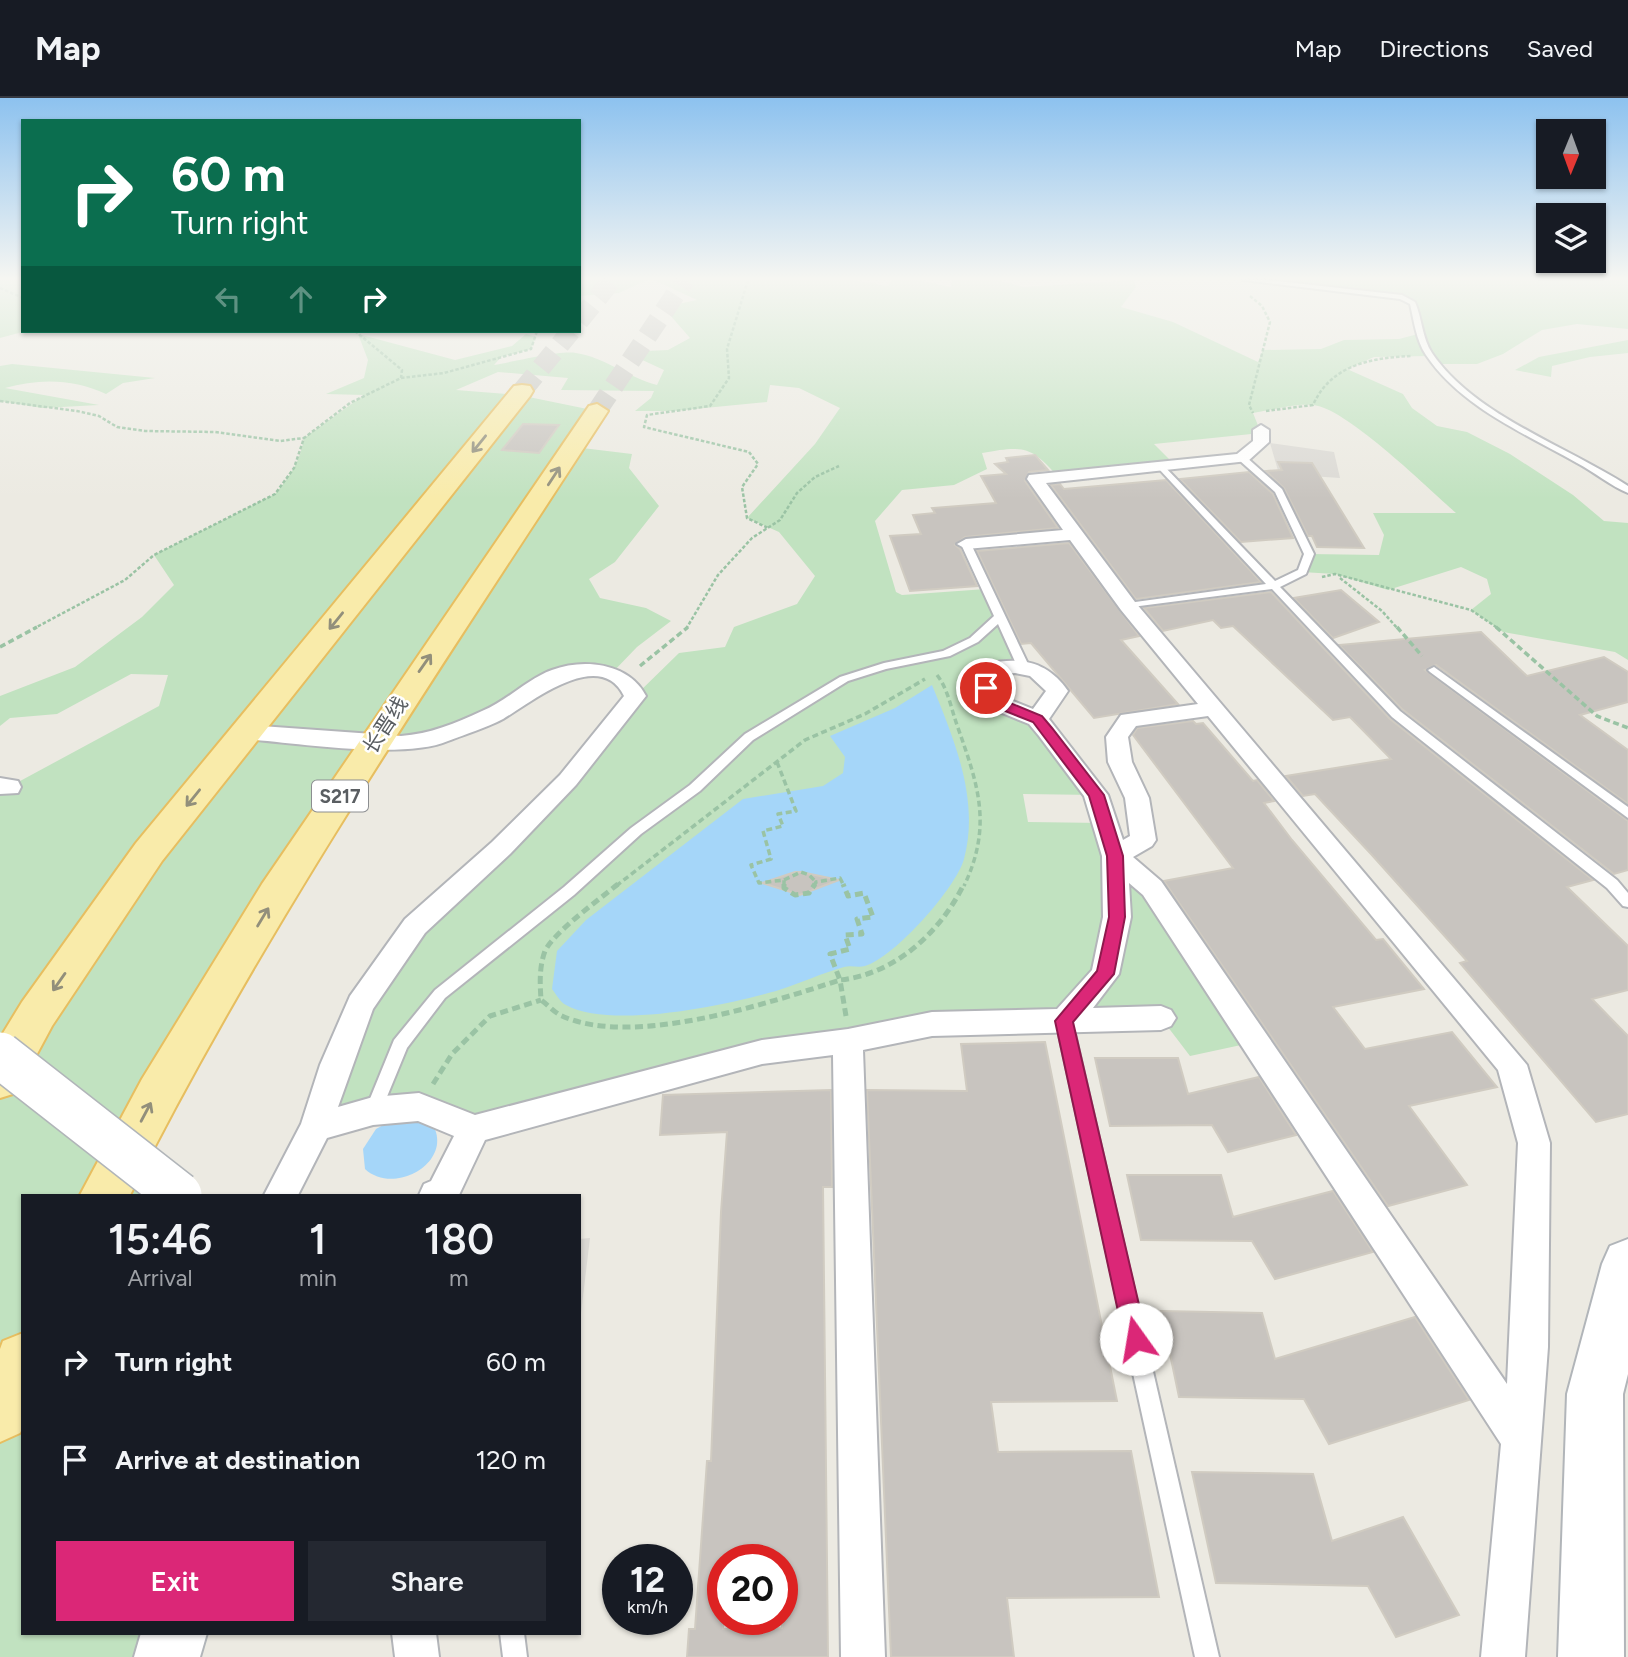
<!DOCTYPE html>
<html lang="en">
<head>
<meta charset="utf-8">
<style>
  :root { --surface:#171b24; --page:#242831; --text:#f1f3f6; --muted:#9ea1a6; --line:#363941; --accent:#db2777 }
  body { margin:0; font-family:Figtree,"Noto Sans SC",sans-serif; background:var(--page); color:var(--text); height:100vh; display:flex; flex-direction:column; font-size:26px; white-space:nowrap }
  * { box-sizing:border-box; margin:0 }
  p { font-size:23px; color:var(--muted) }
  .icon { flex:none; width:38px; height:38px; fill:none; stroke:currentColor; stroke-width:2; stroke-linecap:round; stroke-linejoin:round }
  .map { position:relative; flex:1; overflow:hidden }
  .side { position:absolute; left:21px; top:1096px; width:560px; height:441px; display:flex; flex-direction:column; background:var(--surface); border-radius:0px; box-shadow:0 2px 5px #0004 }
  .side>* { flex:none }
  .banner { position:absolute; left:21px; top:21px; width:560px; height:214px; border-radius:0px; box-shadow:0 2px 5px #0004; background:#0b6e4f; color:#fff; overflow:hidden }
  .needle { width:46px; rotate:181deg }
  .buttons { position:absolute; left:1536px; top:21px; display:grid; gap:14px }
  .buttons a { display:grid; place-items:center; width:70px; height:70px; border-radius:0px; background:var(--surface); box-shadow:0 2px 5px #0004; font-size:35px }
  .speed { position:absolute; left:602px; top:1446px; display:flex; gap:14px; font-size:35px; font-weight:700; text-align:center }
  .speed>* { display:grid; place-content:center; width:91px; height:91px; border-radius:50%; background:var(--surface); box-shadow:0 2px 5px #0004; line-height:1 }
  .speed small { font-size:18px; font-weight:400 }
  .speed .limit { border:10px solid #d22; background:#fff; color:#111 }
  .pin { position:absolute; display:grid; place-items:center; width:60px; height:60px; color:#fff; margin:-30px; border:4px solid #fff; border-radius:50%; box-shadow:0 2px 7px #0007 }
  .me { position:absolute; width:77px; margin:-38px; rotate:347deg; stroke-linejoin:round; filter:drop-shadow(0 0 5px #0008) }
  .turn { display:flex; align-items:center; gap:24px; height:147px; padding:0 35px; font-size:32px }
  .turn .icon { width:91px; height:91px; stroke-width:2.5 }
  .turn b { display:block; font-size:49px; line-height:60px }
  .lanes { display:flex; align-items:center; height:66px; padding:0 35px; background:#0003; justify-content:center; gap:35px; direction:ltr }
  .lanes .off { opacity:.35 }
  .eta { display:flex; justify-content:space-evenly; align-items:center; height:119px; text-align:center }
  .eta b { font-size:42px; font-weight:600; line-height:49px }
  .primary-button { display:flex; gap:14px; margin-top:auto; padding:14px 35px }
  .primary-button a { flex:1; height:80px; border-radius:0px; background:var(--accent); color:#fff; font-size:28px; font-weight:600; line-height:80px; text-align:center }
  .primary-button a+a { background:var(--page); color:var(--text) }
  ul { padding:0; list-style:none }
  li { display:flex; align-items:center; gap:21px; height:98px; padding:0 35px }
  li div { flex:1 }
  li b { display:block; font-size:26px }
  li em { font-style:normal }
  header { display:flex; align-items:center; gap:42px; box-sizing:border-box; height:98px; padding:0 35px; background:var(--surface); border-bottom:2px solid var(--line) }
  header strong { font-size:33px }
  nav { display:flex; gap:38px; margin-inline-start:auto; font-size:24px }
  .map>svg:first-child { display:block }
  .industrial { fill:#dbd9d4 }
  .green { fill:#c1e2c0 }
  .water { fill:#a5d6f9 }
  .building { fill:#c8c4bf; stroke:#d0cbc1; stroke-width:2; fill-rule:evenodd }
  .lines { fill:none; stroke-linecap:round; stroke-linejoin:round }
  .primary-tunnel { stroke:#c8c7c2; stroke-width:20; stroke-dasharray:20 10; stroke-linecap:butt }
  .lane-casing { stroke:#b3b5b9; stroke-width:4 }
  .street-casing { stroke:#b3b5b9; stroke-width:4 }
  .secondary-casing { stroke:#b1b5b9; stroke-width:4 }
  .primary-casing { stroke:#e7be60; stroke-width:4 }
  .path-far2 { stroke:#9ac3a4; stroke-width:2.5; stroke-dasharray:3.5 2; stroke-linecap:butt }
  .path-far1 { stroke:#9ac3a4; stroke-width:3.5; stroke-dasharray:6 3.5; stroke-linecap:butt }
  .path { stroke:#9ac3a4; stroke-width:5; stroke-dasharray:8 4.5; stroke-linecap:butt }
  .lane { fill:#fff; fill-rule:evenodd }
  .street { fill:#fff; fill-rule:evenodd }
  .secondary { fill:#fff; fill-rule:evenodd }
  .primary { fill:#f9ebaa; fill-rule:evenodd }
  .secondary-bridge-casing { stroke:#b1b5b9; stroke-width:48; stroke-linecap:butt }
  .secondary-bridge { stroke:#fff; stroke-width:45 }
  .oneway { stroke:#928f7b }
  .route { fill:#db2777; stroke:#8e194d; stroke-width:2 }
  .labels { text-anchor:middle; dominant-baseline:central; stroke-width:5; stroke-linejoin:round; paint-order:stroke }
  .shield { fill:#fff; stroke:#8c8e91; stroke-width:2 }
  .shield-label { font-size:19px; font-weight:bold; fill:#5a5e62 }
  .street-label { font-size:21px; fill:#5a5e62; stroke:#fff }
</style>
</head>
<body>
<header>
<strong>Map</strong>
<nav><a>Map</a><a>Directions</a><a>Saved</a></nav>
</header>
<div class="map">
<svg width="1628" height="1559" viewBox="0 0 1628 1559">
  <rect width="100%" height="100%" fill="#eceae2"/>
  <g class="industrial">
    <path d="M1270,345L1334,354L1340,380L1279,376Z"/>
    <path d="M590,1140L579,1232V1141Z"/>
  </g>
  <g class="green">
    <path d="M0,182H23V233H26L0,240Z"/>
    <path d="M579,182H647L619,195L579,198Z"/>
    <path d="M654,182H852L888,188L892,182H917L951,189L952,182H997L1024,189L1134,182L1136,189L1121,209L1173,224L1258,264L1263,252L1321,251L1344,242L1399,241L1418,236L1413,205L1402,199L1246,182H1628V231L1577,226L1542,232L1503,256L1477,266H1437L1429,258L1374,259L1347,271L1403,296L1412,310L1437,328L1467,334L1510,356L1573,397L1604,423L1628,425V562L1615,554L1503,534L1471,512L1491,496L1487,481L1461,469L1388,492L1335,476L1302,474L1309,456L1379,457L1384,437L1373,415H1456C1429,391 1345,309 1313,307C1295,305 1272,312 1253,315L1261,335L1154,346L1175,367L1058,379C1031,347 1022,348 982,355L987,371L954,387L902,392L875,423L896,494L902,497L986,491L1023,568L995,571L986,590L1037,621L1096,697L1023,696L1028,724L1103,725L1255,944L1190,958L1161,920L932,926L474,1031L451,1020L316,1029L360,906L635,598L679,555L725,549L734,529L797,506L815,478L779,434L747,420L815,346L840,310L799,290L770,287L767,304L674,313H635L651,300L654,293L561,292L568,280L498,274L456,292L519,297L597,313L574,349L632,356L629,370L659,408L615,464L589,481L600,500L646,510L671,523L637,549L611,576L585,572L493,617L370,650L124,1059L175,1097H23V1535H174L167,1559H0V688L9,689L159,608L168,577L131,576L57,616L10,620L0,628V598L75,569L142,519L174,487L154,457L275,396C289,380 301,362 304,340L364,297L326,296L364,280L368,262L358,236L455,262L512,248L526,236L536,239L531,251L501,259L494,267C513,264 560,252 576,255C604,259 629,280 657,287L664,272L625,254L668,252L690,240L670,217L678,206L697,202Z"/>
    <path d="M1628,242V255L1590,259L1552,268L1551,279L1515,272L1539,259Z"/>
    <path d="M12,266L155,280L123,285L106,296C74,281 40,280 5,290L99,307L42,310L0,303V268Z"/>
  </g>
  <g class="water">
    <path d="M932,587C954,641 980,702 964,761C956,790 895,859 865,868C858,870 851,867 844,869C822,875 801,885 779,892C730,907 611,932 566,907C560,904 556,896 552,891L557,853L586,822L743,701L823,688L843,675L845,659L830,638L895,610Z"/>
    <path d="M398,1019L431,1024C457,1062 395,1099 365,1071L363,1051L376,1031Z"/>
  </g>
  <g class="building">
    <path d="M523,326L559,327L539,355L502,352Z"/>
    <path d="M1035,357L1048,372L1029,374L1025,383L1058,430L965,439L955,447L960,451L977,488L910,493L890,438L921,436L913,417L935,415L932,410L996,405L981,378L1006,376L995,366L1008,364L1006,360Z"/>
    <path d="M1278,364L1312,365L1364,450L1317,449L1312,438H1308L1284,390L1266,373L1282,372Z"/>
    <path d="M1249,374L1273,396L1293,440L1241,444L1180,381Z"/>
    <path d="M1166,382L1261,484L1136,501L1051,387L1060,386L1064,391Z"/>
    <path d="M1069,445L1139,538L1121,542L1178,606L1094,620L1031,545L1021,546L977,453Z"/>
    <path d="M1341,492L1379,524L1333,540L1294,500Z"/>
    <path d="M1271,494L1390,621L1593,782L1567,789L1628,848V892L1592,901L1628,938V1016L1596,1024L1460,865L1467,863L1371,756L1315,696L1303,698L1286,678L1391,661L1350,619L1333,622L1233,528L1221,530L1213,522L1163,533L1144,510Z"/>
    <path d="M1481,534L1527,578L1604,559L1628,574V604L1580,617L1628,652V706L1436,567L1425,572L1628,723V772L1614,776L1402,611L1339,547Z"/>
    <path d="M1193,623L1196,626L1203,625L1253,683L1257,682L1274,703L1264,705L1292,742L1376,842L1383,841L1424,891L1333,909L1365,951L1452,934L1497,989L1409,1008L1467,1087L1388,1108L1164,783L1233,770L1133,637L1137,630Z"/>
    <path d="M795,774H801L839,782L800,797L762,785Z"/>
    <path d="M1045,944L1117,1303L991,1304L998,1354L1131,1353L1159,1499L1007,1500L1014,1559H891L867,992L967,993L961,946Z"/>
    <path d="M1095,960H1178L1188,996L1259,979L1296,1037L1228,1054L1212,1027L1110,1028Z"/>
    <path d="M831,992L832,1089H823L828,1559H687L689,1531H695L707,1363H711L721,1114L727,1034L660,1037L663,997ZM723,1461H782V1530L723,1531Z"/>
    <path d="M1127,1077H1221L1233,1119L1333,1093L1373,1154L1275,1181L1252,1143L1141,1142Z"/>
    <path d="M1161,1213L1262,1215L1275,1261L1415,1219L1469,1302L1329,1346L1304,1301L1179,1299Z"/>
    <path d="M1192,1374L1313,1376L1332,1443L1403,1419L1459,1517L1396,1539L1368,1488L1216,1485Z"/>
  </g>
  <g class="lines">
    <g class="primary-tunnel">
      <path d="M579,223L612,182"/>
      <path d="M522,293L571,233"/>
      <path d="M597,313L685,182"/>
    </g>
    <defs>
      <g id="lane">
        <path d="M1243,182H1267L1402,197L1415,204C1422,220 1422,240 1432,255C1474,317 1566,348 1628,388V395C1611,388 1594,374 1577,365C1524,335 1461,309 1426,257C1416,242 1414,223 1410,206L1400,201Z"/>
        <path d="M1239,358H1245L1282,391L1314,456L1306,476L1280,489L1400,613L1617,782L1628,795V809L1623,808L1607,790L1392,619L1272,491L1124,510L1123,508L1128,505L1266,486L1159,371V367L1162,366L1275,483L1298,472L1304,456L1275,394L1239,362Z"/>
        <path d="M966,443L971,446L1029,568L1027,570H1019L1017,568L998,526L978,544L950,558L886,571L848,583L753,642L700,693L641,736L574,797L445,900L407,950L379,1018L373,1020L367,1018L365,1013L394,942L435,892L564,789L631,730L690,687L745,636L840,579L884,565L943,553L970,540L994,518L961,446Z"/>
        <path d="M1434,569L1628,709V720L1430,574L1428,572Z"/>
        <path d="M1064,917L1070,919L1072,923L1219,1559H1195L1056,923L1058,919Z"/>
        <path d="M500,1535H524L527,1559H503Z"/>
      </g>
      <g id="street">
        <path d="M1261,327L1269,332V344L1248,363L1046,385L1135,504L1527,967L1550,1045L1548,1249L1525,1559H1481L1501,1346L1143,797L1129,785L1131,819L1119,876L1093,910L1161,908L1171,912L1176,920L1171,928L1161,932L932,938L863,952L885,1559H841L833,957L762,966L485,1042L459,1097H419L424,1086L431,1083L454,1038L418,1023L373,1027L327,1040L298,1097H264L301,1026L320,967L350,898L405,821L492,744L560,677L624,598C600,548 530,605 503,621C486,630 466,636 448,643C404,662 297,645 246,641L238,639L235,634L238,629L246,627L401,638C430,636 456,625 482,613C507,603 527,581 552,572C584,560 629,565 646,598L576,687L510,756L425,835L373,911L338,1009L373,999L419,995L475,1017L762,942L848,931L932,914L1057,911L1092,872L1103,819L1102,758L1084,698L1039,638L1029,626L997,613L975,590L987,566C1021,558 1048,564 1068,593L1049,621L1108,697L1123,742L1130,738L1125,700L1108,664L1106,639L1121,617L1198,606L1121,512L1070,442L966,451L957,446L966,441L1063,432L1027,381L1029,377L1237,356L1253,343V332ZM1015,575L1030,578L1046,593L1033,611L1013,603L997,589L1003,576ZM1208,618L1498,972L1518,1045L1507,1286L1161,783L1133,759L1152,748L1156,742L1149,700L1132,664L1128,639L1136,628Z"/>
        <path d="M0,680L18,683L21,689L18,695L0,696Z"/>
        <path d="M392,1535H436L439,1559H395Z"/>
      </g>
      <g id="secondary">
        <path d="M1628,1141V1276L1623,1296L1624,1559H1558L1567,1296L1602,1166L1610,1148Z"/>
        <path d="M141,1535H207L200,1559H134Z"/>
      </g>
      <g id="primary">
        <path d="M522,287L530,288L533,293L530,298L162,763L52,928L16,995L0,1000V940L22,904L136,745L514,288Z"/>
        <path d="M597,306L608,313C441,570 268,822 130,1097H80L142,981L262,786L589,308Z"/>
        <path d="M23,1235V1329L20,1335L0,1344V1251L3,1243Z"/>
      </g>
    </defs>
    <use href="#lane" class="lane-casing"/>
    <use href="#street" class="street-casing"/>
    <use href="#secondary" class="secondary-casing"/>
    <use href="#primary" class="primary-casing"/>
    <g class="path-far2">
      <path d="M748,182L727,251L729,280L710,308L647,317L644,329L749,354L758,366L742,389L747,420L768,430"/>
      <path d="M0,190L23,200"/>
      <path d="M1250,198L1262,208L1270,224L1249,307L1253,315"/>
      <path d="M355,233L402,272L401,280"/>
      <path d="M0,303L77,313L99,318L117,329L145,333L215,334L280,343L304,340"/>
      <path d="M1266,313L1313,307C1331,267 1370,260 1411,258"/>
      <path d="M1322,479L1335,476L1471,512L1499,531"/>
      <path d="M1340,480L1382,513L1398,531"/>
      <path d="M33,531L125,482L154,457L275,396L294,370L304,340L350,305L401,280L444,275L531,251L537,233"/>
      <path d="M686,531L718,477L752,440L780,422L797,395L815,379L839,368"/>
    </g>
    <g class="path-far1">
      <path d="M1397,529L1422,558"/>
      <path d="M1496,529L1597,618L1628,630"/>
      <path d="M0,549L37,529"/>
      <path d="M640,568L688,529"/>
      <path d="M937,577C948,591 951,610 957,627C978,687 993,727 964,788"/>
      <path d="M777,664L796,713L778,716L783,728L763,733L771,761L751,767L759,785L784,782V788"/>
      <path d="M784,782L801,774L809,777L816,784"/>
      <path d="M616,788L805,642L865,616L925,581"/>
      <path d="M814,788L816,784L840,780L844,788"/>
    </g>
    <g class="path">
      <path d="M618,786C601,800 554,834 545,853C539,869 540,886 541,902C548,907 555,915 562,918C633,950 769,905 840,882L830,856L850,851L845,837L862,836L857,821L873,819L864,795L848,798L843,786"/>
      <path d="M784,786V790L795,797L809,795L815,786"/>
      <path d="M846,918L840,882C895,876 940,835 964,786"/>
      <path d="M433,986L452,956L490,918L541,902"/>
    </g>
    <use href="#lane" class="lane"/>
    <use href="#street" class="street"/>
    <use href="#secondary" class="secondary"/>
    <use href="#primary" class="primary"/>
    <defs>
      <path id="secondary-bridge" d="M0,957L179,1097"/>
    </defs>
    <use href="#secondary-bridge" class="secondary-bridge-casing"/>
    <use href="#secondary-bridge" class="secondary-bridge"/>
  </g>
  <defs><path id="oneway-shaft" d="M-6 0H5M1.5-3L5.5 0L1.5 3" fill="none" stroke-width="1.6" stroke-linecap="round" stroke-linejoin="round" transform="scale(1.75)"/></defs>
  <g class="oneway">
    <use href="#oneway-shaft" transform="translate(479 346) rotate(129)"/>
    <use href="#oneway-shaft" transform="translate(554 378) rotate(-57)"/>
    <use href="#oneway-shaft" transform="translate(336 523) rotate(129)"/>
    <use href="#oneway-shaft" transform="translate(425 565) rotate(-55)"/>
    <use href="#oneway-shaft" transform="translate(193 700) rotate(129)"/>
    <use href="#oneway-shaft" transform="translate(263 819) rotate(-59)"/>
    <use href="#oneway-shaft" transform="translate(59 884) rotate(125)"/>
    <use href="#oneway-shaft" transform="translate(146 1014) rotate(-62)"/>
  </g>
  <linearGradient id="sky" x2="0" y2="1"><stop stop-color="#8dc2ef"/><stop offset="0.45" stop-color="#f6f6f2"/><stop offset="1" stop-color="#f6f6f2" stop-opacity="0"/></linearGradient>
  <rect width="1628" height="401" fill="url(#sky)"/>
  <path class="route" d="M981,587H991L1010,605L1042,618L1052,630L1104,697L1123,758L1125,819L1114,876L1073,924L1147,1241L1144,1249L1136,1252L1128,1249L1124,1241L1055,923L1097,873L1109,819L1107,758L1089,698L1042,636L1033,624L1000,611L981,592Z"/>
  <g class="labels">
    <rect class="shield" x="312" y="682.5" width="56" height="31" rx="5"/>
    <g class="shield-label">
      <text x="340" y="698">S217</text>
    </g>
    <g class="street-label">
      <text transform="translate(385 627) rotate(-57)">长晋线</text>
    </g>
  </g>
</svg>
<div class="buttons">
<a><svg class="needle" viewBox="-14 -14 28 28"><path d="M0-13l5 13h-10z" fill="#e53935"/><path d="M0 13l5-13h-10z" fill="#9ea1a6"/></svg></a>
<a><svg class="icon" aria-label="layers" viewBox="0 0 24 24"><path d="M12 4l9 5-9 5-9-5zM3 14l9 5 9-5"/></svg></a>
</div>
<div class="speed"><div>12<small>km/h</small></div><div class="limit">20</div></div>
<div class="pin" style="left:986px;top:590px;background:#d93025"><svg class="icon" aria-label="arrive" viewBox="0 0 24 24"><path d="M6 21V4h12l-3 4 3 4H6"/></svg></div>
<svg class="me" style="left:1136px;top:1241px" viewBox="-20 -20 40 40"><circle r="19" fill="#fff"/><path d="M0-13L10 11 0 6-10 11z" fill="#db2777"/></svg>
<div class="banner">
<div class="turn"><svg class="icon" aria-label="right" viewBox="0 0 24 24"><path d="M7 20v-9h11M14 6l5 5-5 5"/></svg><div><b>60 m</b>Turn right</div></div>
<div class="lanes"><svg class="icon off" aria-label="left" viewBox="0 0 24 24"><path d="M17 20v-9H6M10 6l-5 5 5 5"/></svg><svg class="icon off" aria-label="ahead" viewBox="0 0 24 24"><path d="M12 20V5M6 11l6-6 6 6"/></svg><svg class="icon" aria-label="right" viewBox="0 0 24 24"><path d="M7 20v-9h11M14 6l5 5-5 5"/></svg></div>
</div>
<section class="side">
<div class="eta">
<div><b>15:46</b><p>Arrival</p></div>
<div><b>1</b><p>min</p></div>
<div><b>180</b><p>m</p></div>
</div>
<ul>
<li><svg class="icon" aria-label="right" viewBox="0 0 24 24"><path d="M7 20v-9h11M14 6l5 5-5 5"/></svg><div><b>Turn right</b></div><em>60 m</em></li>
<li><svg class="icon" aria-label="arrive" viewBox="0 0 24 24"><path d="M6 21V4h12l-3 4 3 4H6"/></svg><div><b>Arrive at destination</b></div><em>120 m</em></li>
</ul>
<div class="primary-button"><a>Exit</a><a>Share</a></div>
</section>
</div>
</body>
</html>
